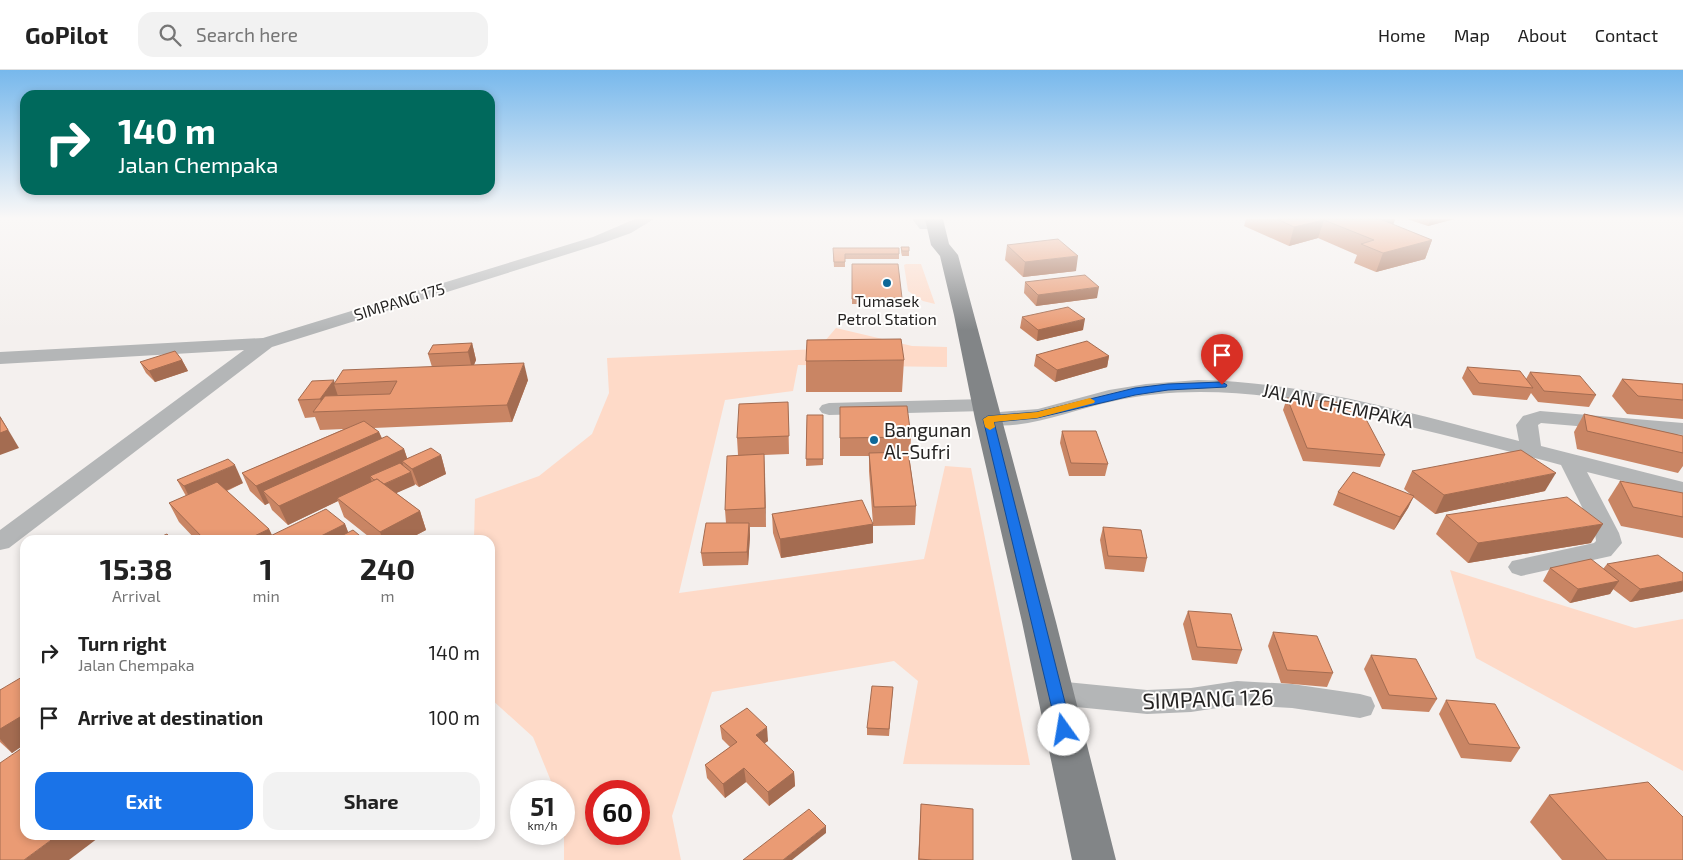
<!DOCTYPE html>
<html lang="en">
<head>
<meta charset="utf-8">
<style>
  :root { --surface:#fff; --page:#f2f2f2; --text:#222; --muted:#767676; --line:#e0e0e0; --accent:#1a73e8 }
  body { margin:0; font-family:"Exo 2",sans-serif; background:var(--page); color:var(--text); height:100vh; display:flex; flex-direction:column; font-size:19px; white-space:nowrap }
  * { box-sizing:border-box; margin:0 }
  p { font-size:16px; color:var(--muted) }
  .icon { flex:none; width:28px; height:28px; fill:none; stroke:currentColor; stroke-width:2; stroke-linecap:round; stroke-linejoin:round }
  .map { position:relative; flex:1; overflow:hidden }
  .details { position:absolute; left:20px; top:465px; width:475px; height:305px; display:flex; flex-direction:column; background:var(--surface); border-radius:15px; box-shadow:0 2px 8px #0003 }
  .details>* { flex:none }
  .hud { position:absolute; left:20px; top:20px; width:475px; height:105px; border-radius:15px; box-shadow:0 2px 8px #0003; background:#00695c; color:#fff; overflow:hidden }
  .speed { position:absolute; left:510px; top:710px; display:flex; gap:10px; font-size:25px; font-weight:700; text-align:center }
  .speed>* { display:grid; place-content:center; width:65px; height:65px; border-radius:50%; background:var(--surface); box-shadow:0 2px 8px #0003; line-height:1 }
  .speed small { font-size:12px; font-weight:400 }
  .speed .limit { border:8px solid #d22; background:#fff; color:#111 }
  .pin { position:absolute; display:grid; place-items:center; width:42px; height:42px; color:#fff; margin:-51px -21px; border-radius:50% 50% 50% 0; rotate:-45deg; box-shadow:0 0 5px #0007 }
  .pin .icon { rotate:45deg }
  .me { position:absolute; width:55px; margin:-28px; rotate:347deg; stroke-linejoin:round; filter:drop-shadow(0 0 4px #0008) }
  .turn { display:flex; align-items:center; gap:18px; height:105px; padding:0 15px; font-size:22px }
  .turn .icon { width:65px; height:65px; stroke-width:2.5 }
  .turn b { display:block; font-size:35px; line-height:42px }
  .eta { display:flex; justify-content:space-evenly; align-items:center; height:85px; text-align:center }
  .eta b { font-size:30px; font-weight:700; line-height:35px }
  .cta { display:flex; gap:10px; margin-top:auto; padding:10px 15px }
  .cta a { flex:1; height:58px; border-radius:15px; background:var(--accent); color:#fff; font-size:20px; font-weight:700; line-height:58px; text-align:center }
  .cta a+a { background:var(--page); color:var(--text) }
  ul { padding:0; list-style:none }
  li { display:flex; align-items:center; gap:15px; height:65px; padding:0 15px }
  li div { flex:1 }
  li b { display:block; font-size:19px }
  li em { font-style:normal }
  header { display:flex; align-items:center; gap:30px; box-sizing:border-box; height:70px; padding:0 25px; background:var(--surface); border-bottom:1px solid var(--line) }
  header strong { font-size:24px }
  nav { display:flex; gap:28px; margin-inline-start:auto; font-size:18px }
  .search { width:350px; height:45px; background:var(--page); display:flex; align-items:center; gap:12px; box-sizing:border-box; padding:0 18px; border-radius:15px; color:var(--muted); font-size:19px }
  .map>svg:first-child { display:block }
  .green { fill:#fedac8; fill-rule:evenodd }
  .lines { fill:none; stroke-linecap:round; stroke-linejoin:round }
  .street { fill:#b4b6b7; fill-rule:evenodd }
  .primary { fill:#828587; fill-rule:evenodd }
  .wall { fill:#c98564 }
  .shaded-wall { fill:#a46c51 }
  .building { fill:#ea9b74; stroke:#a46c51 }
  .route { fill:#1a73e8; stroke:#114b97 }
  .slow { fill:#f59e0b }
  .poi-dot { fill:#0d6898; stroke:#fffefd; stroke-width:2 }
  .labels { text-anchor:middle; dominant-baseline:central; stroke-width:4; stroke-linejoin:round; paint-order:stroke }
  .far-poi-label { font-size:16px; fill:#252322; stroke:#fffefd }
  .far-street-label { font-size:16px; fill:#252322; stroke:#fffefd }
  .street-label { font-size:19px; fill:#252322; stroke:#fffefd }
  .poi-label { font-size:19px; fill:#252322; stroke:#fffefd; text-anchor:start }
  .near-street-label { font-size:22px; fill:#252322; stroke:#fffefd }
</style>
</head>
<body>
<header>
<strong>GoPilot</strong>
<div class="search"><svg class="icon" aria-label="search" viewBox="0 0 24 24"><circle cx="10" cy="10" r="6"/><path d="M15 15l6 6"/></svg>Search here</div>
<nav><a>Home</a><a>Map</a><a>About</a><a>Contact</a></nav>
</header>
<div class="map">
<svg width="1683" height="790" viewBox="0 0 1683 790">
  <rect width="100%" height="100%" fill="#f4f0ee"/>
  <g class="green">
    <path d="M906,194H921L935,234L923,231L908,221L904,195Z"/>
    <path d="M836,258L912,276L947,277V297L798,295L793,321L725,330L679,523L924,489L945,396L971,398L1030,695L903,694L918,611L894,591L712,622L672,746L681,790H564V721H555L533,667L490,628V470H474L475,429L539,406L592,364L609,323L607,288L818,279ZM596,721H639V764H596Z"/>
    <path d="M1450,500L1635,558L1683,549V701L1476,588Z"/>
  </g>
  <g class="lines">
    <g class="street">
      <path d="M635,149H654L631,163L603,173L272,277L9,478L0,480V460L244,280L0,294V282L263,268L593,167Z"/>
      <path d="M912,149H927L932,156L930,159H920Z"/>
      <path d="M1198,310C1308,312 1413,344 1519,371L1516,355L1523,346L1540,341L1683,353V365L1541,353L1538,355L1541,376L1683,412V426L1587,402L1619,463L1622,473L1611,486L1521,506L1512,503L1508,497L1512,491L1594,473L1596,471L1595,463L1561,395C1511,382 1462,369 1411,357C1341,338 1274,322 1200,322C1170,322 1139,325 1110,332C1071,340 1020,363 981,353L978,349L981,345L988,343L1038,339L1109,320L1146,314Z"/>
      <path d="M985,329L992,331L995,335L992,339L985,341L829,345L822,343L819,339L822,335L829,333Z"/>
      <path d="M1056,611L1147,620L1191,618L1237,611L1292,614L1360,624L1371,627L1375,636L1371,645L1360,648L1292,638L1237,635L1191,642L1147,644L1056,635L1045,631L1041,623L1045,615Z"/>
    </g>
    <path class="primary" d="M925,149H943L949,174L958,185L1056,552L1116,790H1072L1022,552L975,349L954,245L940,186L931,175Z"/>
  </g>
  <g class="wall">
    <path d="M1246,149H1395L1393,155L1432,170L1425,189L1376,202L1354,193L1357,185L1318,168L1289,176L1244,156Z"/>
    <path d="M1407,149H1454L1428,156Z"/>
    <path d="M1007,175L1076,201L1023,207L1005,190Z"/>
    <path d="M901,177L909,181V186H902L901,182Z"/>
    <path d="M833,183L899,184V189H845V197H834Z"/>
    <path d="M852,194L902,228V234H852Z"/>
    <path d="M1025,212L1097,228L1036,236L1024,223Z"/>
    <path d="M1022,247L1083,260L1037,271L1020,258Z"/>
    <path d="M472,273L476,290L474,295L528,310L512,352L374,358L379,362L382,368L404,379L407,388L441,385L446,404L419,417L415,414L396,423L420,441L426,460L407,470H373L344,447L338,431L288,455L272,440L269,433L265,435L250,421L242,403L344,359L320,360L315,347L305,348L298,330L334,313L432,297L428,284Z"/>
    <path d="M1036,285L1109,286L1107,297L1055,312L1034,296Z"/>
    <path d="M182,290L188,301L155,312L146,303L140,292Z"/>
    <path d="M904,290L902,322H806V291Z"/>
    <path d="M1467,297L1526,309L1530,302L1596,325L1589,337L1538,332L1531,323L1527,330L1473,325L1462,308Z"/>
    <path d="M1622,309L1683,314V349L1627,344L1612,326Z"/>
    <path d="M1287,328L1385,385L1380,397L1303,391L1283,340Z"/>
    <path d="M788,332L789,384L764,385L766,457H750V466L748,495L703,496L701,483L726,453L725,440L738,385L737,368Z"/>
    <path d="M840,337L911,367L910,385H909L916,436L915,455L873,456V454V473L781,488L773,463L772,444L873,454L869,401V386H840Z"/>
    <path d="M1584,344L1683,366V396L1678,403L1577,379L1574,362Z"/>
    <path d="M807,345H823V395L806,396Z"/>
    <path d="M1062,361L1108,394L1105,406H1069L1060,373Z"/>
    <path d="M1412,401L1545,421L1435,444L1413,427L1408,438L1394,460L1333,435L1338,422L1410,424L1404,419Z"/>
    <path d="M177,410L243,413L227,421L269,459L272,465L345,454L348,462L365,470H196L179,452L169,433L186,426Z"/>
    <path d="M1620,411L1683,423V468L1621,456L1608,430Z"/>
    <path d="M1446,445L1591,473L1468,493L1436,464Z"/>
    <path d="M1103,457L1147,488L1144,502L1105,499L1100,470Z"/>
    <path d="M1607,494L1682,522L1630,532L1613,519L1610,524L1570,533L1543,511L1550,498L1603,499Z"/>
    <path d="M1188,541L1242,580L1237,594L1192,590L1183,554Z"/>
    <path d="M1273,562L1333,603L1327,617L1281,613L1268,576Z"/>
    <path d="M1371,585L1437,629L1429,642L1382,639L1364,599Z"/>
    <path d="M25,610V674L12,683L0,672V620Z"/>
    <path d="M893,617L889,666L867,665V658Z"/>
    <path d="M1446,630L1520,678L1511,692L1461,688L1439,644Z"/>
    <path d="M720,656L768,671L764,673L794,702L795,716L769,736L746,712L725,728L707,708L705,695L730,677L722,669Z"/>
    <path d="M1549,725L1683,790H1562L1530,752Z"/>
    <path d="M921,734L973,790H918Z"/>
  </g>
  <g class="shaded-wall">
    <path d="M1371,149H1395L1392,158Z"/>
    <path d="M1431,149H1454L1428,156Z"/>
    <path d="M1324,150L1318,168L1289,176L1294,157Z"/>
    <path d="M1432,170L1425,189L1376,202L1383,183Z"/>
    <path d="M1078,186L1076,201L1023,207L1025,192Z"/>
    <path d="M1099,217L1097,228L1036,236L1038,225Z"/>
    <path d="M1085,249L1083,260L1037,271L1038,260Z"/>
    <path d="M472,273L476,290L472,299L468,282Z"/>
    <path d="M1109,286L1107,297L1055,312L1057,300Z"/>
    <path d="M182,290L188,301L155,312L149,301Z"/>
    <path d="M524,293L528,310L512,352L507,335Z"/>
    <path d="M334,310L335,314H334L339,329L325,342L320,329Z"/>
    <path d="M0,346L19,378L0,385Z"/>
    <path d="M379,362L386,380L263,421L269,433L265,435L256,416Z"/>
    <path d="M404,379L410,397L402,391L405,400L370,406L373,415L337,428L338,431L288,455L279,436Z"/>
    <path d="M764,384L765,402L766,457L765,438Z"/>
    <path d="M441,385L446,404L419,417L412,399Z"/>
    <path d="M235,395L243,413L193,435L184,416Z"/>
    <path d="M411,402L415,415L385,428L381,416Z"/>
    <path d="M1556,403L1545,421L1435,444L1444,425Z"/>
    <path d="M1414,426L1408,438L1394,460L1400,447Z"/>
    <path d="M420,441L426,460L407,470H383L380,462Z"/>
    <path d="M749,453L750,466L748,495L747,482Z"/>
    <path d="M345,454L351,470H313Z"/>
    <path d="M873,454V473L781,488L780,469Z"/>
    <path d="M1603,454L1591,473L1468,493L1478,473Z"/>
    <path d="M269,459L274,470H246Z"/>
    <path d="M1619,511L1610,524L1570,533L1578,519Z"/>
    <path d="M1683,511V521L1682,522L1630,532L1640,519Z"/>
    <path d="M25,644V674L12,683L0,669V659Z"/>
    <path d="M767,657L768,671L757,679L756,665Z"/>
    <path d="M744,698L746,712L725,728L723,714Z"/>
    <path d="M794,702L795,716L769,736L768,722Z"/>
    <path d="M826,756V763L792,790H783Z"/>
    <path d="M58,765H102L69,790H24Z"/>
  </g>
  <g class="building">
    <path d="M1277,149H1380L1432,170L1383,183L1361,174L1374,170L1324,150L1294,157Z"/>
    <path d="M1058,169L1078,186L1025,192L1007,175Z"/>
    <path d="M901,177H909V181H902Z"/>
    <path d="M833,178H899V184H845V192H834Z"/>
    <path d="M852,194H898L902,228L852,229Z"/>
    <path d="M1085,205L1099,217L1038,225L1025,212Z"/>
    <path d="M1068,237L1085,249L1038,260L1022,247Z"/>
    <path d="M901,269L904,290L806,291L807,270Z"/>
    <path d="M1087,271L1109,286L1057,300L1036,285Z"/>
    <path d="M472,273L468,282L428,284L433,275Z"/>
    <path d="M175,281L182,290L149,301L140,292Z"/>
    <path d="M524,293L507,335L313,342L325,326L390,324L397,311L334,314L343,300Z"/>
    <path d="M1467,297L1520,301L1533,318L1479,313Z"/>
    <path d="M1530,302L1580,306L1596,325L1544,321Z"/>
    <path d="M1622,309L1683,314V330L1638,326Z"/>
    <path d="M334,310L320,329L298,330L312,311Z"/>
    <path d="M1287,328L1358,334L1385,385L1307,378Z"/>
    <path d="M788,332L789,366L737,368L739,334Z"/>
    <path d="M907,336L911,367L840,368V337Z"/>
    <path d="M1584,344L1683,366V383L1587,361Z"/>
    <path d="M807,345H823V389H806Z"/>
    <path d="M0,347L8,360L0,363Z"/>
    <path d="M364,351L379,362L256,416L242,403Z"/>
    <path d="M1062,361H1096L1108,394L1071,393Z"/>
    <path d="M387,366L404,379L279,436L263,421Z"/>
    <path d="M431,378L441,385L412,399L402,391Z"/>
    <path d="M1521,380L1556,403L1444,425L1412,401Z"/>
    <path d="M908,382L916,436L874,437L869,383Z"/>
    <path d="M764,384L765,438L725,440L727,386Z"/>
    <path d="M228,389L235,395L184,416L177,410Z"/>
    <path d="M400,393L411,402L384,414L377,409L374,410L370,406Z"/>
    <path d="M1353,402L1414,426L1400,447L1338,422Z"/>
    <path d="M377,409L420,441L380,462L337,428Z"/>
    <path d="M1620,411L1683,423V447L1633,437Z"/>
    <path d="M217,412L269,459L246,470H205L169,433Z"/>
    <path d="M1567,427L1603,454L1478,473L1446,445Z"/>
    <path d="M862,430L873,454L780,469L772,444Z"/>
    <path d="M326,439L345,454L313,470H262Z"/>
    <path d="M706,453H749L747,482L701,483Z"/>
    <path d="M1103,457L1141,460L1147,488L1108,486Z"/>
    <path d="M353,460L365,470H333Z"/>
    <path d="M167,464L172,470H153Z"/>
    <path d="M1658,485L1683,503V511L1640,519L1607,494Z"/>
    <path d="M1591,489L1619,511L1578,519L1550,498Z"/>
    <path d="M1188,541L1231,544L1242,580L1197,577Z"/>
    <path d="M1273,562L1317,566L1333,603L1287,600Z"/>
    <path d="M1371,585L1416,589L1437,629L1389,625Z"/>
    <path d="M22,607L25,610V644L0,659V620Z"/>
    <path d="M872,616L893,617L889,659L867,658Z"/>
    <path d="M1446,630L1495,634L1520,678L1469,674Z"/>
    <path d="M747,638L767,657L756,665L794,702L768,722L744,698L723,714L705,695L737,672L720,656Z"/>
    <path d="M25,676V765H58L24,790H0V693Z"/>
    <path d="M1648,712L1683,747V790H1607L1549,725Z"/>
    <path d="M921,734L973,739V790H932L919,789Z"/>
    <path d="M809,739L826,756L783,790H743Z"/>
  </g>
  <linearGradient id="sky" x2="0" y2="1"><stop stop-color="#77b8ec"/><stop offset="0.57" stop-color="#faf8f7"/><stop offset="1" stop-color="#faf8f7" stop-opacity="0"/></linearGradient>
  <rect width="1683" height="260" fill="url(#sky)"/>
  <path class="route" d="M1222,312L1227,315L1226,317L1168,320L1135,325L1037,348L994,352L1072,660L1070,664L1064,666L1058,664L983,349L988,346L1037,342L1135,318L1168,314Z"/>
  <path class="slow" d="M1090,328L1095,331L1094,333L1037,348L994,352L995,357L990,360L985,357L983,349L988,346L1037,342Z"/>
  <g class="poi-dot">
    <circle cx="887" cy="213" r="5"/>
    <circle cx="874" cy="370" r="5"/>
  </g>
  <g class="labels">
    <g class="far-poi-label">
      <text x="887" y="230">Tumasek<tspan x="887" dy="18">Petrol Station</tspan></text>
    </g>
    <g class="far-street-label">
      <text transform="translate(399 231) rotate(-17)">SIMPANG 175</text>
    </g>
    <g class="street-label">
      <text transform="translate(1338 335) rotate(12)">JALAN CHEMPAKA</text>
    </g>
    <g class="poi-label">
      <text x="884" y="359">Bangunan<tspan x="884" dy="22">Al-Sufri</tspan></text>
    </g>
    <g class="near-street-label">
      <text transform="translate(1208 628) rotate(-2)">SIMPANG 126</text>
    </g>
  </g>
</svg>
<div class="speed"><div>51<small>km/h</small></div><div class="limit">60</div></div>
<div class="pin" style="left:1222px;top:315px;background:#d93025"><svg class="icon" aria-label="arrive" viewBox="0 0 24 24"><path d="M6 21V4h12l-3 4 3 4H6"/></svg></div>
<svg class="me" style="left:1064px;top:660px" viewBox="-20 -20 40 40"><circle r="19" fill="#fff"/><path d="M0-13L10 11 0 6-10 11z" fill="#1a73e8"/></svg>
<div class="hud">
<div class="turn"><svg class="icon" aria-label="right" viewBox="0 0 24 24"><path d="M7 20v-9h11M14 6l5 5-5 5"/></svg><div><b>140 m</b>Jalan Chempaka</div></div>
</div>
<section class="details">
<div class="eta">
<div><b>15:38</b><p>Arrival</p></div>
<div><b>1</b><p>min</p></div>
<div><b>240</b><p>m</p></div>
</div>
<ul>
<li><svg class="icon" aria-label="right" viewBox="0 0 24 24"><path d="M7 20v-9h11M14 6l5 5-5 5"/></svg><div><b>Turn right</b><p>Jalan Chempaka</p></div><em>140 m</em></li>
<li><svg class="icon" aria-label="arrive" viewBox="0 0 24 24"><path d="M6 21V4h12l-3 4 3 4H6"/></svg><div><b>Arrive at destination</b></div><em>100 m</em></li>
</ul>
<div class="cta"><a>Exit</a><a>Share</a></div>
</section>
</div>
</body>
</html>
